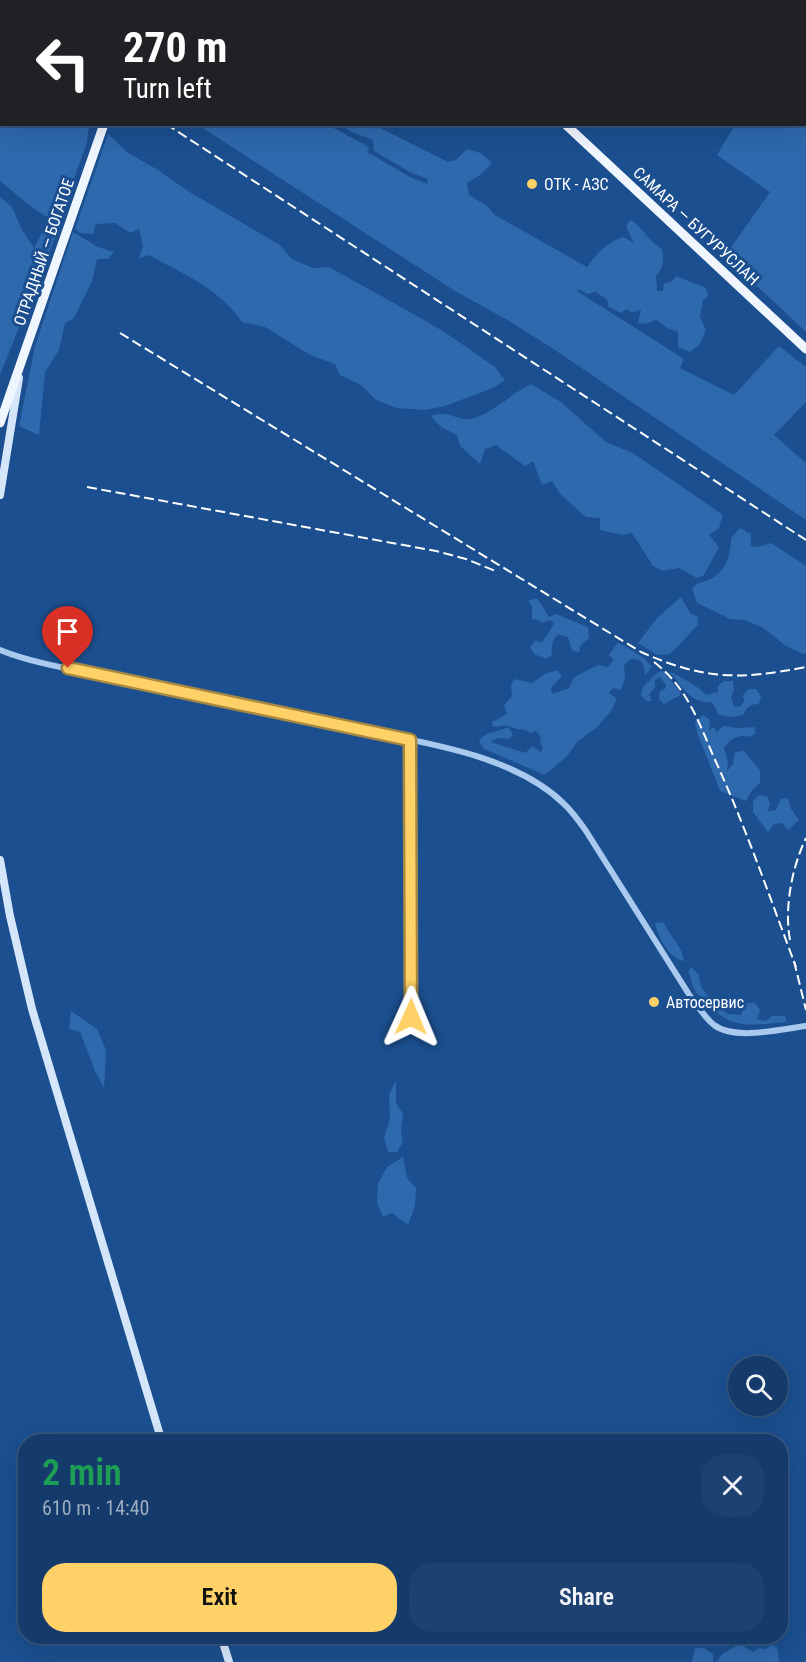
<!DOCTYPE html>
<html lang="en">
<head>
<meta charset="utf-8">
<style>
  :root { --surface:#143b6b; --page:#1d4271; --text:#f1f3f6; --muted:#9dadc1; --line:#33557e; --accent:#ffd166 }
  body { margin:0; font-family:"Roboto Condensed",sans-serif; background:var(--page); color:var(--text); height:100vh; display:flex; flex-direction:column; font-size:22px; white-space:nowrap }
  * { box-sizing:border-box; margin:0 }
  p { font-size:20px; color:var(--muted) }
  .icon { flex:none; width:33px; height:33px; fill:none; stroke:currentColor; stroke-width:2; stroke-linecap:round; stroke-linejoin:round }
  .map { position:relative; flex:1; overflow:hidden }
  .details { position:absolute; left:18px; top:1434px; width:770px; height:210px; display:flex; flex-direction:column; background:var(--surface); border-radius:24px; box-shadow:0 6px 24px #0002,0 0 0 2px var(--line) }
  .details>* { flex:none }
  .top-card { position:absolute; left:0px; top:0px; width:807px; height:126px; box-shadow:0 6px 24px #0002,0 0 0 2px var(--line); background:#202124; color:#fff; overflow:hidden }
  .fabs { position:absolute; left:728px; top:1356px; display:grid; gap:12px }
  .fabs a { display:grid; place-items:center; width:60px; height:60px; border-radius:50%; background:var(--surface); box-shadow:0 6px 24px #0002,0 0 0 2px var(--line); font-size:30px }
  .pin { position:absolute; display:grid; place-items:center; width:51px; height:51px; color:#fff; margin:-62px -26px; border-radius:50% 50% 50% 0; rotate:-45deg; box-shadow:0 0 6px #0007 }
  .pin .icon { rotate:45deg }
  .me { position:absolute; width:66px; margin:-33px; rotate:1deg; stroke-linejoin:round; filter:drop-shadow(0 0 4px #0008) }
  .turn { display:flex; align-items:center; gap:21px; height:126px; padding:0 24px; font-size:27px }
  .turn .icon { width:78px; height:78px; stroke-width:2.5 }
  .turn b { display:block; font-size:42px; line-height:51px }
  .round { display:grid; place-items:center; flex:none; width:63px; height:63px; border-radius:24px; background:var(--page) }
  .overview { display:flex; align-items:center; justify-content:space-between; height:102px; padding:0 24px }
  h1 { font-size:36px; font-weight:600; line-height:45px; color:#1e9e55 }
  .cta { display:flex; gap:12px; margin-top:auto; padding:12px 24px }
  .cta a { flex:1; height:69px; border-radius:24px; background:var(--accent); color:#111; font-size:24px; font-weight:600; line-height:69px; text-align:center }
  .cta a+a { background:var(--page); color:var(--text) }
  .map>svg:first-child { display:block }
  .green { fill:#2e69ad }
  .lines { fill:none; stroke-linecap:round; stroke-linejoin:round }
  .street { stroke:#a9c9ee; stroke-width:6 }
  .secondary { stroke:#d6e6fa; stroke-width:8 }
  .primary { stroke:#f0f6ff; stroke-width:9 }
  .rail { stroke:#fff; stroke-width:2; stroke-dasharray:10 4.5; stroke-linecap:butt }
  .route-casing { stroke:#a68842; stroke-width:15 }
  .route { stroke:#ffd166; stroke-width:10 }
  .poi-dot { fill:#ffd166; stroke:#1b4f8f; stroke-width:2 }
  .labels { text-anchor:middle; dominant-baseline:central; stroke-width:6; stroke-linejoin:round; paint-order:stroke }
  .poi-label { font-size:16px; fill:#fff; stroke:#1b4f8f; text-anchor:start }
  .street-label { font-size:16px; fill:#fff; stroke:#1b4f8f }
</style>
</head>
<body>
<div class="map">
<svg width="806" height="1662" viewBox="0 0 806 1662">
  <rect width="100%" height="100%" fill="#1b4f8f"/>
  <g class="green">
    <path d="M202,0H371V1L203,2Z"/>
    <path d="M746,0H806V332L725,256L770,192L717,155L735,125L806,124V2L745,1Z"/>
    <path d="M0,64L2,124L89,125L87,142L58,224L33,208L0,181Z"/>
    <path d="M198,125H328L369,147L367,152L410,177L428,184L427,179L410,172L374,151L373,140L354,133L340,125H374L448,162L456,160L467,149L481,153L492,163L480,175L467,183L469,195L487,206L495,215L587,267C597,253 606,243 623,237L634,243L626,226L630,220C645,228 647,241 662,249C664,260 664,267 656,276L657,291H663L664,283L671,282L676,276L706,288L708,296L703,300L700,317L706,330L700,344L690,352L678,347V332L669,329L656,320L646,324L638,323L641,310L631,313L627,309L621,313L609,307L607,300L596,292L588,294L578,289L577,291L684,359L680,368L734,395L779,346L806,367V402L774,435L806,463V520L552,348L506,319L455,291Z"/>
    <path d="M108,134L128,153L158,170L188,191L280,245L292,259L313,268L329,267L401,307L443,331L495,367L505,380L493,388L445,406L425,410L397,408L376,400L361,385L340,375L335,364L310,355L265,327L242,322C220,289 183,274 149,255L139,259L143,246L139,229L130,233L115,223L96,224L93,234L80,233L75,229Z"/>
    <path d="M0,197L12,207L22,230L34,248L46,225L52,224L58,230L0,375Z"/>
    <path d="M73,232L98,247L114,252L108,259H97L92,281L74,318L65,323L59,350L45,372L39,435L19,426L35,346Z"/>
    <path d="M531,384L561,402L606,442L633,453L723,515L719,528L709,535L719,547L704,575L697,578L679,568L663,571L653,566L632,533L623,535L600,530V518L586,517L561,495L552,481L542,485L533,461L525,466L496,445L485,449L480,464L460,446L457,435L441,427L431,416C448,409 455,420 469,419C489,417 513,392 531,384Z"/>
    <path d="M740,528L751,534V546L758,547L771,543L806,566V653L803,654L786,646L762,627L744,620L730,619L697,603L692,588C702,579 705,583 714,577C727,568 731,553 731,538Z"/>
    <path d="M681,597L690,613L698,617V625L670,654L657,655L638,643L657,618Z"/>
    <path d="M537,598L549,617L556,614L588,627L589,638L581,645L579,652L572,651L568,637L558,634C552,640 551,647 552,655L546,659L534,654L530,647L535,641L542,642C546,635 552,630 554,622L550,620L542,623L538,620L532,619V606L528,601Z"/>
    <path d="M618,642L644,658L652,667L645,675L644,667L640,660L630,659L624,665L625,678L621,690L613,688L609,693L617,699L611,711L596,728L578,741L568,755L545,775L484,749L479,741C487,730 497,733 508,727L513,735L508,739L497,738L490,742L526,753L532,746L541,752L543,747L540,743L541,737L535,730L531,734C526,729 524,730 517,729C505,725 507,725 493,727L492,722L507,714L504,705L512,696L511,685L514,679L532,683L545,674L557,670L562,676L551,688L552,694L569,688L574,677L598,665L608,667L614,660L609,655Z"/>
    <path d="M663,671L681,693L679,696L664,704L659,699L660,691L665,689L666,685L660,677L655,680V688L649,694L652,701H647L641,695L643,687L658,672Z"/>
    <path d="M669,671C680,677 699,686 706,695L718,692V686L724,681H733L734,690L731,698L735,707L741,706L744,701L743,695L749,689H756L761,697L759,704C750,704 747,707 743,715L734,717L719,715L712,702C690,704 682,686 669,671Z"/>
    <path d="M703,715L710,720L709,730L714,727L716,732L724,726L737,728L754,727L756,733L750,737C738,734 731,738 724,748L728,761L727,771L733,764L735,752L744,751L760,770V783L752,790L746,801L720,791L697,732L695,722Z"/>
    <path d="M759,795L767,796L770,804L768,811L776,810L781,799L788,798L791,809L799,820L788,830L782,823L774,824L768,832L753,812V801Z"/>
    <path d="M663,922C669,934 683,948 684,961C669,959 658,937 655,923Z"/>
    <path d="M691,967L698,974L702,989L719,1008L728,1014L741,1015L746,1003H755L760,1010L757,1019L766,1021L772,1016H785L787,1022C750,1025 730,1031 704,1000C701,997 696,993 694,989C691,984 692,978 688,972Z"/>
    <path d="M71,1011L97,1029L106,1050L104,1088L95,1071L80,1032L69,1029Z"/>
    <path d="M396,1080V1103L403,1114L401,1132L403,1142L397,1152H388L384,1138L390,1119L389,1095Z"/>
    <path d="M403,1157L407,1178L416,1188L415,1206L408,1225L392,1213L383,1217L377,1203L378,1183L387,1167Z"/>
    <path d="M740,1644L753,1652L759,1648L766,1649L771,1645L777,1647L779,1662H717L722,1654Z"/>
    <path d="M695,1648H704L713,1654V1662H692Z"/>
  </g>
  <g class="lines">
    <g class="street">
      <path d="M0,650C37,665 84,671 124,680C198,695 272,712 346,727C414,741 512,753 563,803C572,811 579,821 586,831L690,996C698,1006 704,1017 714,1025C735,1041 782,1029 806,1026"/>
      <path d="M410,740L411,1017"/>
    </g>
    <g class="secondary">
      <path d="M0,495L19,378"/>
      <path d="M0,860L10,916L32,1009L162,1442"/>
      <path d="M221,1636L229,1662"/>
    </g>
    <g class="primary">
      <path d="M432,0L434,2"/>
      <path d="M148,2V0"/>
      <path d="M565,124L806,349"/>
      <path d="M0,423L104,124"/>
    </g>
    <g class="rail">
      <path d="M0,10L2,11"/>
      <path d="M166,124L806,540"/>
      <path d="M120,333L641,652C704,680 740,680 806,667"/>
      <path d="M87,487L436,551L466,559L498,572"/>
      <path d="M654,662C689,689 699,724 716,762C746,828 770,898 796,967"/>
      <path d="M790,940C784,908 792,867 806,838"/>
      <path d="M794,961L806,1010"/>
    </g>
  </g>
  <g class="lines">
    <defs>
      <path id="route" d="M68,668L410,740L411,1017"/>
    </defs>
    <use href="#route" class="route-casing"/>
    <use href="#route" class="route"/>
  </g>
  <g class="poi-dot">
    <circle cx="532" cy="184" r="6"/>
    <circle cx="654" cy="1002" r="6"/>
  </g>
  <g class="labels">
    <g class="poi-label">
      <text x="544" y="184">ОТК - АЗС</text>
      <text x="666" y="1002">Автосервис</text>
    </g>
    <g class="street-label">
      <text transform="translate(696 226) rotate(43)">САМАРА — БУГУРУСЛАН</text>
      <text transform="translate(44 252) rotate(-71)">ОТРАДНЫЙ — БОГАТОЕ</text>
    </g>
  </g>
</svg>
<div class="fabs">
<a><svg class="icon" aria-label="search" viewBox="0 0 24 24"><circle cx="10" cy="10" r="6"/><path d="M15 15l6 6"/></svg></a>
</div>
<div class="pin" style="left:68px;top:668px;background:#d93025"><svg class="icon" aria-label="arrive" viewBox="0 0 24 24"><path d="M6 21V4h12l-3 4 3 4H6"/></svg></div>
<svg class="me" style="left:411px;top:1017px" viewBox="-20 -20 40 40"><path d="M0-17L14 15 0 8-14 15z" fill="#ffd166" stroke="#fff" stroke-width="4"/></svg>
<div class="top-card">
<div class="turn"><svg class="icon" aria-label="left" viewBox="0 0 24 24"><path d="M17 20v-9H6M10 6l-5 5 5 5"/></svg><div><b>270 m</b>Turn left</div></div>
</div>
<section class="details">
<div class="overview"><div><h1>2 min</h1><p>610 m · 14:40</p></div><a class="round"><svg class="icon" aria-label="close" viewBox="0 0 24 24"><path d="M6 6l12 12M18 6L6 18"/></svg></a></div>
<div class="cta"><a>Exit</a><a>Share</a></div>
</section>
</div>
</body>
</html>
